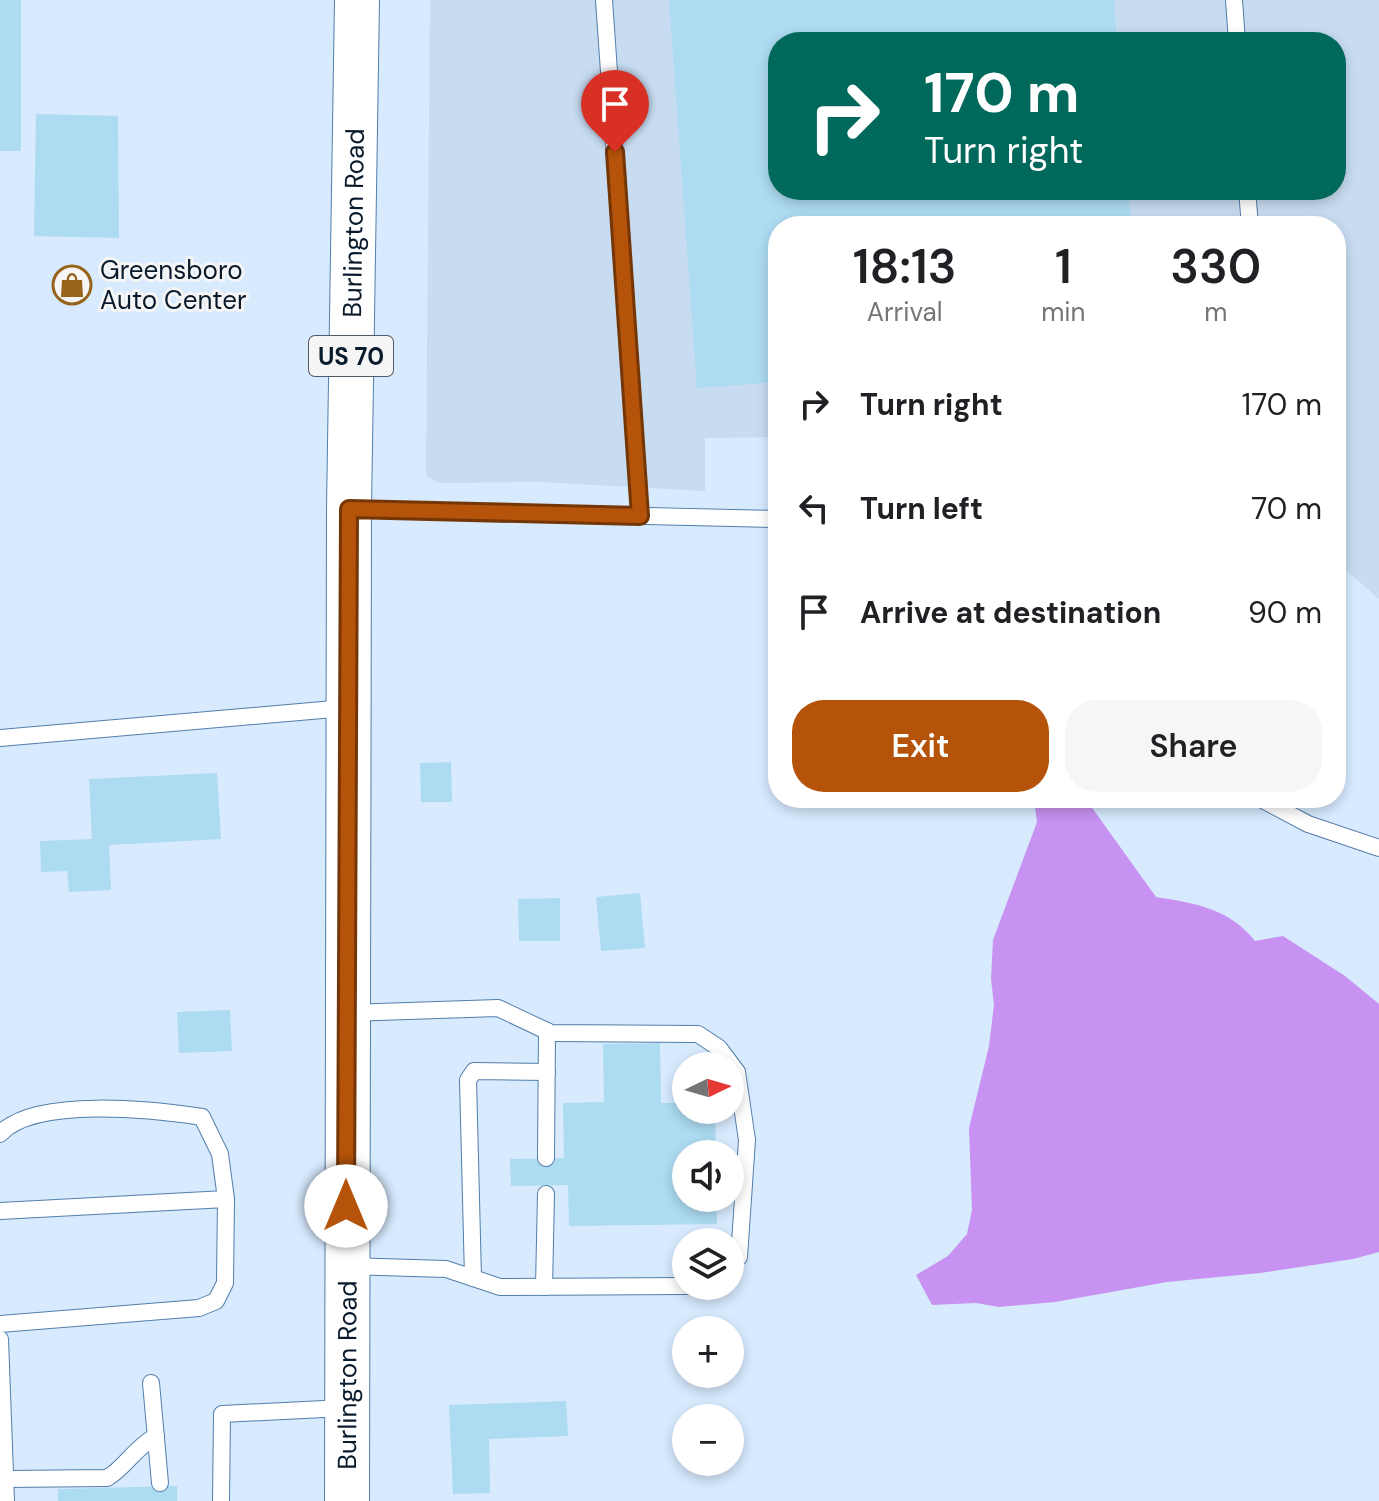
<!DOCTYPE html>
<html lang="en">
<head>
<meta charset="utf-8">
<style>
  :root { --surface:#fff; --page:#f6f6f6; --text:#202124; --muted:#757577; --accent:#b45309 }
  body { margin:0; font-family:"DM Sans",sans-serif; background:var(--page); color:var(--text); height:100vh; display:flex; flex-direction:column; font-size:30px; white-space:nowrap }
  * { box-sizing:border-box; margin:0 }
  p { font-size:26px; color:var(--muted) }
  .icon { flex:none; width:44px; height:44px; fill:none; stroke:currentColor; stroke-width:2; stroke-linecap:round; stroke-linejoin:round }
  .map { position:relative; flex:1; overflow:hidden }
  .panel { position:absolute; left:768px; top:216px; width:578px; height:592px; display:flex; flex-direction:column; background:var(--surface); border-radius:32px; box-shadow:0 4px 12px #0003 }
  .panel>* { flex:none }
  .guide { position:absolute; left:768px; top:32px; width:578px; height:168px; border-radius:32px; box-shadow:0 4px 12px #0003; background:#00695c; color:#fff; overflow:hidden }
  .needle { width:52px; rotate:85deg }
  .fabs { position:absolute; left:672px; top:1052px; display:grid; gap:16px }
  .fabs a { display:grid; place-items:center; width:72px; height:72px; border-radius:50%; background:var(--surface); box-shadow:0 4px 12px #0003; font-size:40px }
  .pin { position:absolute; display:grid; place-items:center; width:68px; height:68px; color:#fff; margin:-82px -34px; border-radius:50% 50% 50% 0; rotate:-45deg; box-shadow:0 0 8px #0007 }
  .pin .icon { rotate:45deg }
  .me { position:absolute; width:88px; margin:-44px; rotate:0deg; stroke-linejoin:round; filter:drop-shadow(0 0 6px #0008) }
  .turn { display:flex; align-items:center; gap:28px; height:168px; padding:0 24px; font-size:36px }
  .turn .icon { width:104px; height:104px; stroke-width:2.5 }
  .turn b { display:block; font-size:56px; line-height:68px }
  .eta { display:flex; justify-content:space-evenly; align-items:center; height:136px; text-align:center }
  .eta b { font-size:48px; font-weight:600; line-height:56px }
  .cta { display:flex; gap:16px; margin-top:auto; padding:16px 24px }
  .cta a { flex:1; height:92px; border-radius:32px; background:var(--accent); color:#fff; font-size:32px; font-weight:600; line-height:92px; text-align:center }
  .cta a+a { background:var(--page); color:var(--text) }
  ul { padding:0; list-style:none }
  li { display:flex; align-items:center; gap:24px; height:104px; padding:0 24px }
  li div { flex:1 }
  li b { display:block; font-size:30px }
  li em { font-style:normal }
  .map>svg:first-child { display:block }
  .built { fill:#c7dcf1; fill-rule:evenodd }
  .water { fill:#c792f1 }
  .building { fill:#addbf2 }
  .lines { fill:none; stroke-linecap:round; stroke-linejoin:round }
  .service-casing { stroke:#527eaa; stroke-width:18 }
  .trunk-casing { stroke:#527eaa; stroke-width:46 }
  .service { stroke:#fff; stroke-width:16 }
  .trunk { stroke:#fff; stroke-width:44 }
  .route-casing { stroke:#753606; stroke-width:20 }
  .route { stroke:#b45309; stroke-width:14 }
  .labels { text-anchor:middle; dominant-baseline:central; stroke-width:6; stroke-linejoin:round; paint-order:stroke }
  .shield { fill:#f5f5f5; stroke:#4f5c68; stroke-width:2 }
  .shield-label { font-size:24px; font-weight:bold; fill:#081a2b }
  .street-label { font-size:26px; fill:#081a2b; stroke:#f5f5f5 }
  .poi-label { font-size:26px; fill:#081a2b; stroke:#f5f5f5; text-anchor:start }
</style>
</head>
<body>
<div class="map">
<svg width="1379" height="1501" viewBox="0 0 1379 1501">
  <rect width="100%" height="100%" fill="#d7eafe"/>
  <path class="built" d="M430,0H1379V599L1336,562V226H778V437L705,438V491L540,482L439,483L426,476ZM778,42H1336V190H778Z"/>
  <path class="water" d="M1034,798H1085L1156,897C1195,903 1230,909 1255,941L1283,936L1345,976L1379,1004V1252L1353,1259L1260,1273L1167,1282L1055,1302L999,1307L976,1303L932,1305L916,1275L948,1256L967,1234L972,1210L969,1128L989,1046L994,1005L991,979L993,940L1037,822Z"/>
  <g class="building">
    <rect x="0" y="0" width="21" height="151"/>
    <path d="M669,0H1114L1117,42H778V190H1128L1131,226H778V382L697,388Z"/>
    <path d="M36,114L118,116L119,238L34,236Z"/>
    <path d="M451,762L452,802H421L420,763Z"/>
    <path d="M217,773L221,839L109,845L111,890L69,892L67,871L41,872L40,841L92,839L89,779Z"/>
    <path d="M640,893L645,948L601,951L596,897Z"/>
    <path d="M560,898V941H519L518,899Z"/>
    <path d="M230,1010L232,1051L179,1053L177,1012Z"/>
    <path d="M660,1043L661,1103H686V1110H715L716,1154H686V1198H717V1224L569,1226L568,1185L511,1186L510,1159L564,1158L563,1103L604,1102L603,1044Z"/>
    <path d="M566,1401L568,1436L489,1439L490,1493L453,1494L449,1405Z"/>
    <path d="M177,1486V1501H58V1489Z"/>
  </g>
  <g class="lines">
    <defs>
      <g id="service">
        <path d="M604,0L640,516"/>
        <path d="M1234,0L1237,42"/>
        <path d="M1247,190L1250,226"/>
        <path d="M350,509L778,519"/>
        <path d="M0,738L345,708"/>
        <path d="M1259,798L1308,824L1379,848"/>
        <path d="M348,1013L498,1008L551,1033L698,1034L719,1048L737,1072L747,1140L739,1257L730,1266"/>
        <path d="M0,1134C35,1096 155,1110 202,1117L220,1154L226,1199L225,1283L216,1301L199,1308L0,1324"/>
        <path d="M546,1158L547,1031"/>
        <path d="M0,1211L226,1199"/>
        <path d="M347,1266L446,1269L500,1287L686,1286"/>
        <path d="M473,1278L468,1080L474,1071L547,1072"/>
        <path d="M544,1287L546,1194"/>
        <path d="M0,1339L6,1501"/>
        <path d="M151,1383L160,1483"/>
        <path d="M6,1479L107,1478C126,1467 132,1450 156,1436"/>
        <path d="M221,1501L222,1414L344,1408"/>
      </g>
      <g id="trunk">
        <path id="s1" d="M347,1501L349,509L357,0"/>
      </g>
    </defs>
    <use href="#service" class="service-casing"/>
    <use href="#trunk" class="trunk-casing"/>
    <use href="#service" class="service"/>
    <use href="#trunk" class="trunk"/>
  </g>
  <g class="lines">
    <defs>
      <path id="route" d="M346,1206L349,509L640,516L615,152"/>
    </defs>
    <use href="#route" class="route-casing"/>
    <use href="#route" class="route"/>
  </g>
  <defs>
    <symbol id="shop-ring" viewBox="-11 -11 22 22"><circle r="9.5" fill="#f5f5f5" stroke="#976219" stroke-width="1.5"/><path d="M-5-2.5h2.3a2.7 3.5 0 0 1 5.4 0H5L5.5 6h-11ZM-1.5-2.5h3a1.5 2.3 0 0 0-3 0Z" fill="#976219"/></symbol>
  </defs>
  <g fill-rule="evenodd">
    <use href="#shop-ring" x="50" y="263" width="44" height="44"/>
  </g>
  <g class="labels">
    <rect class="shield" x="309" y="336" width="84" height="40" rx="6"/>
    <g class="shield-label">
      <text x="351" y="356">US 70</text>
    </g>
    <g class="street-label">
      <text stroke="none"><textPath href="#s1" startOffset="1278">Burlington Road</textPath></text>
      <text stroke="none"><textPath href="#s1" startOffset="126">Burlington Road</textPath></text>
    </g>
    <g class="poi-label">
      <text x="100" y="270">Greensboro<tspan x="100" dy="30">Auto Center</tspan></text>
    </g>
  </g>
</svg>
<div class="fabs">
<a><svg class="needle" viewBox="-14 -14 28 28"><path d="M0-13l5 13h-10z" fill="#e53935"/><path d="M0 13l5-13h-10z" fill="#757577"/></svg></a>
<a><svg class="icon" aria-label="sound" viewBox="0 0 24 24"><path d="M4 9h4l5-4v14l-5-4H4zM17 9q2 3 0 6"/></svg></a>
<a><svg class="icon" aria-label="layers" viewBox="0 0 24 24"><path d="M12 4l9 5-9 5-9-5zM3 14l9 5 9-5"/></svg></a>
<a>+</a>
<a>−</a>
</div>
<div class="pin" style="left:615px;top:152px;background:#d93025"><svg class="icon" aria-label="arrive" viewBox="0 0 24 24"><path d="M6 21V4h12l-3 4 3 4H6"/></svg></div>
<svg class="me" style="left:346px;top:1206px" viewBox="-20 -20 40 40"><circle r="19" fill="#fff"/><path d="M0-13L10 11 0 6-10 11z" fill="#b45309"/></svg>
<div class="guide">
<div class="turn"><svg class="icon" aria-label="right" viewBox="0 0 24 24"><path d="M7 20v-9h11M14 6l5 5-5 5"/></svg><div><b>170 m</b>Turn right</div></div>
</div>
<section class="panel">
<div class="eta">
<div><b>18:13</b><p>Arrival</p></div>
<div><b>1</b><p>min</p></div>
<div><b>330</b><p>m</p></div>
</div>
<ul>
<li><svg class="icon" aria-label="right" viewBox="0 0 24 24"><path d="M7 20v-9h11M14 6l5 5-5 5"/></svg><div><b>Turn right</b></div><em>170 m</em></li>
<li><svg class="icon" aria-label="left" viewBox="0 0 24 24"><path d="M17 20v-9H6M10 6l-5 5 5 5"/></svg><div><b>Turn left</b></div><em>70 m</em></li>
<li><svg class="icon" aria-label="arrive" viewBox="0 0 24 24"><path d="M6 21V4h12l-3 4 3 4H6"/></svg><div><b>Arrive at destination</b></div><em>90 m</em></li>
</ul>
<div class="cta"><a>Exit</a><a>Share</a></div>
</section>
</div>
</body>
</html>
